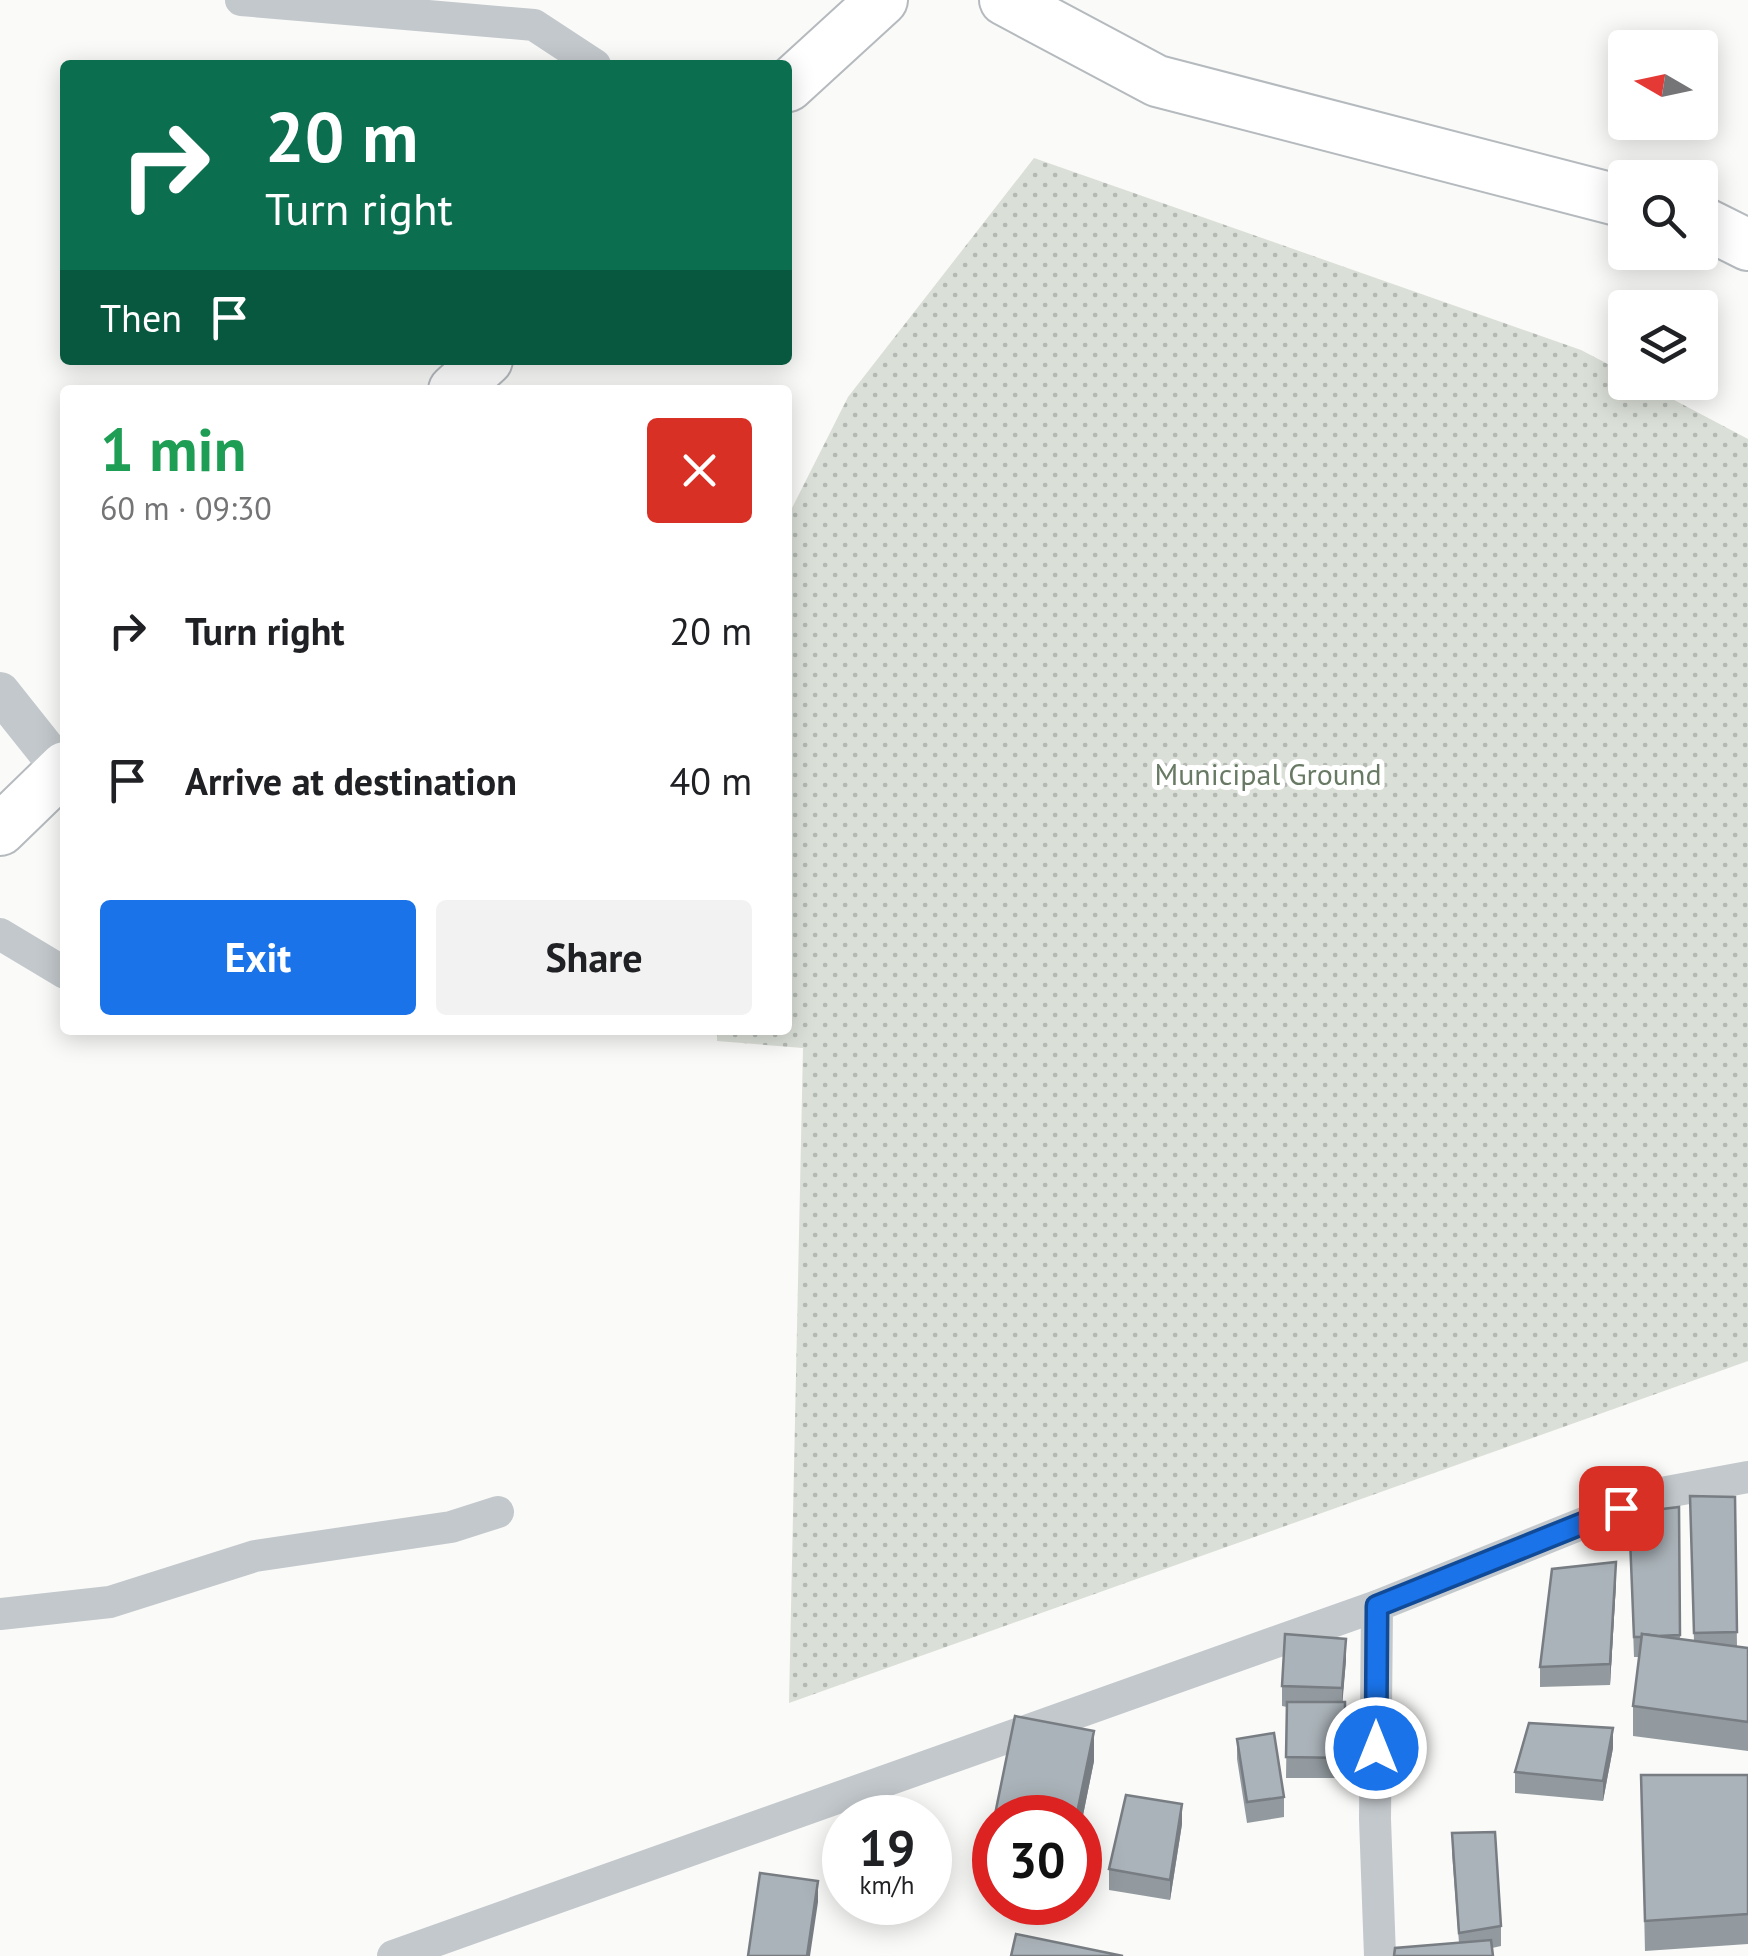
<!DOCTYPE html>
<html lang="en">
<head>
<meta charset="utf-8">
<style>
  :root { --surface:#fff; --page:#f2f2f2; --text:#202124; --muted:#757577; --accent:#1a73e8 }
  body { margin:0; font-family:"PT Sans",sans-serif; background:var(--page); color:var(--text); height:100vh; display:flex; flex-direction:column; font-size:38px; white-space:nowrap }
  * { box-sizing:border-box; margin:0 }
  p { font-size:32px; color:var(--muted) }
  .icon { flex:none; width:55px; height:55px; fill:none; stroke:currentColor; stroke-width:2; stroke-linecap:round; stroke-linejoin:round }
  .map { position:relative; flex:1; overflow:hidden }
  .sheet { position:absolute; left:60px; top:385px; width:732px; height:650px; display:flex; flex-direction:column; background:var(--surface); border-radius:10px; box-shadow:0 5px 25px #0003 }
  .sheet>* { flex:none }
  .guide { position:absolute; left:60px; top:60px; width:732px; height:305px; border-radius:10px; box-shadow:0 5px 25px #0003; background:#0b6e4f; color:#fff; overflow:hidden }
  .needle { width:65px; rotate:279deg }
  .tools { position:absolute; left:1608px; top:30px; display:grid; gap:20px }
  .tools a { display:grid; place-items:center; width:110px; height:110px; border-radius:10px; background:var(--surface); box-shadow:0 5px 25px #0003; font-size:50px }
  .speed { position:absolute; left:822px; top:1795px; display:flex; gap:20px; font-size:50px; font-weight:700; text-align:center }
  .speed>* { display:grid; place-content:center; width:130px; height:130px; border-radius:50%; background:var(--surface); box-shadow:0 5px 25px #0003; line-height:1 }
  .speed small { font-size:25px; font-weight:400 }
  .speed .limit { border:15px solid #d22; background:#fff; color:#111 }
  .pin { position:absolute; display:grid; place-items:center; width:85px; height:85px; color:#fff; margin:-42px; border-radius:20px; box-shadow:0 5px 15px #0006 }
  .me { position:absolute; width:110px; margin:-55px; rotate:0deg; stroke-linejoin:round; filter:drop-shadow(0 0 8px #0008) }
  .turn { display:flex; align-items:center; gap:35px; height:210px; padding:0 40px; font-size:45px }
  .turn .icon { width:130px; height:130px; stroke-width:2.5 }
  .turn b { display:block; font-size:70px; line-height:85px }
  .then { display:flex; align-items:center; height:95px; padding:0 40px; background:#0003; gap:20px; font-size:38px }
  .round { display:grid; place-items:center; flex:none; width:105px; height:105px; border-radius:10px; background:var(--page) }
  .head { display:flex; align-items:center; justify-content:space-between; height:170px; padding:0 40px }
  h1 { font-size:60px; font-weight:800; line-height:75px; color:#1e9e55 }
  .primary-button { display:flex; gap:20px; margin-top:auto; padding:20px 40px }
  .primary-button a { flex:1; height:115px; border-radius:10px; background:var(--accent); color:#fff; font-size:40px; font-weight:800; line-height:115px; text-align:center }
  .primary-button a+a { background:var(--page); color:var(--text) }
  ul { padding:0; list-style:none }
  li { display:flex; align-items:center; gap:30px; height:150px; padding:0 40px }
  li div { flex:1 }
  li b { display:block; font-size:38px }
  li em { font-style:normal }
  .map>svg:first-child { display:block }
  .green { fill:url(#green-dots) }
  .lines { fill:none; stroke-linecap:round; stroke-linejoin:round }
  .primary-casing { stroke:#b5babe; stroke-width:54 }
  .minor { stroke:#c3c8cc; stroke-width:32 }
  .tertiary { stroke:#c3c8cc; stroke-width:40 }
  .primary { stroke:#fff; stroke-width:50 }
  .wall { fill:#929a9f }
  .shaded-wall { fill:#777d82 }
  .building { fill:#aab3b9; stroke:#777d82; stroke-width:2.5 }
  .route-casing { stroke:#114b97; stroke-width:25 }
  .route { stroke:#1a73e8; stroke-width:18 }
  .labels { text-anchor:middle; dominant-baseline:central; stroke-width:10; stroke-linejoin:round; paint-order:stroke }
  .park-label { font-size:30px; fill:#687a64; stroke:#fff }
</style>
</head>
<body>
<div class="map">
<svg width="1748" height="1956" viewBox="0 0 1748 1956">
  <defs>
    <pattern id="green-dots" width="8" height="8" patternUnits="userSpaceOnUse" patternTransform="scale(2.5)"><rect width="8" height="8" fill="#dadfd7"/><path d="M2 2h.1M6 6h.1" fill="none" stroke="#b4b9b4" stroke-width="1.8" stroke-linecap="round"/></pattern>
  </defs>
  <rect width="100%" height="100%" fill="#fafaf8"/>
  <path class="green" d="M1034,158L1581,350L1625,373V382L1642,383L1748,439V1361L789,1703L803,1048L717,1041V1030H788V516L848,397Z"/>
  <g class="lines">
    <defs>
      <g id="primary">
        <path d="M1005,0L1157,81L1625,202"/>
        <path d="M788,86L882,0"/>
        <path d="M1700,221L1748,245"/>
        <path d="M454,390L487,360"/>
        <path d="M0,830L65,767"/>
      </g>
    </defs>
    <use href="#primary" class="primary-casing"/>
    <g class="minor">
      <path d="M241,0L534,25L595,65"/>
      <path d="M0,934L65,973"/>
      <path d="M0,1614L110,1602L255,1556L451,1527L498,1512"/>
      <path d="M393,1956L1377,1606"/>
      <path d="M1380,1956L1375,1819L1377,1606L1656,1494L1748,1477"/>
    </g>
    <path class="tertiary" d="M0,692L62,770"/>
    <use href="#primary" class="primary"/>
  </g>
  <g class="wall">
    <path d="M1735,1497L1737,1647L1748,1648V1751L1633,1736V1706L1639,1657H1634L1629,1513L1679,1507L1680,1639L1694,1641L1690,1516Z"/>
    <path d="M1616,1583L1610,1685L1540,1687V1667Z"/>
    <path d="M1346,1660L1342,1702H1345V1778H1286L1287,1707L1282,1706V1686Z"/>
    <path d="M1015,1716L1094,1731V1761L1080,1830V1818H995V1870L990,1869V1839Z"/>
    <path d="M1237,1739L1284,1797V1817L1247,1823L1237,1759Z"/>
    <path d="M1613,1748L1603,1801L1515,1793V1772Z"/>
    <path d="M1641,1775H1748V1944L1645,1951Z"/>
    <path d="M1182,1824L1170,1900L1109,1890V1869Z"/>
    <path d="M1452,1833L1501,1926V1946L1492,1948L1459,1943L1452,1853Z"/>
  </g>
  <g class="shaded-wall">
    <path d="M1616,1562V1583L1610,1685V1664Z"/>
    <path d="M1346,1639V1660L1342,1708V1688Z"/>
    <path d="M1613,1728V1748L1603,1801V1781Z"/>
    <path d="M1094,1731V1761L1080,1830V1818H1076Z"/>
    <path d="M1182,1804V1824L1170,1900V1880Z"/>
    <path d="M818,1881V1902L810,1956H807Z"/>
  </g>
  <g class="building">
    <path d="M1690,1496L1735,1497L1737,1632L1694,1633Z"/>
    <path d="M1679,1507L1680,1635L1658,1636L1642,1634V1637H1634L1629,1513Z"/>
    <path d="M1616,1562L1610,1664L1540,1667L1552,1569Z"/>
    <path d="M1285,1634L1346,1639L1342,1688L1282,1686Z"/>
    <path d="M1642,1634L1748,1648V1722L1633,1706Z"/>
    <path d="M1287,1702H1345V1758L1286,1757Z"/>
    <path d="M1015,1716L1094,1731L1076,1818H995V1840L990,1839Z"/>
    <path d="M1529,1723L1613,1728L1603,1781L1515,1772Z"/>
    <path d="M1274,1733L1284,1797L1247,1802L1237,1739Z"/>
    <path d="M1641,1775H1748V1914L1645,1921Z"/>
    <path d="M1126,1795L1182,1804L1170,1880L1109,1869Z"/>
    <path d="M1495,1832L1501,1926L1459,1933L1452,1833Z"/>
    <path d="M760,1873L818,1881L807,1956H748Z"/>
    <path d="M1016,1934L1123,1956H1011Z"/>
    <path d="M1491,1940L1493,1956H1394L1395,1948Z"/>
  </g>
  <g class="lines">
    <defs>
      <path id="route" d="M1376,1748L1377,1606L1621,1508"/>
    </defs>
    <use href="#route" class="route-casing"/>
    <use href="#route" class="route"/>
  </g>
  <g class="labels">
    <g class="park-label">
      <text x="1268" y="773">Municipal Ground</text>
    </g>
  </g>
</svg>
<div class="tools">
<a><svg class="needle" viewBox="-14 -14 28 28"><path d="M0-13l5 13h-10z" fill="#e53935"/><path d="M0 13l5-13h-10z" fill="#757577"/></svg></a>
<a><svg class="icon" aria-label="search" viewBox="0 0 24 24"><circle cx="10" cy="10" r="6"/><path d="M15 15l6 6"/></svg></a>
<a><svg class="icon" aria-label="layers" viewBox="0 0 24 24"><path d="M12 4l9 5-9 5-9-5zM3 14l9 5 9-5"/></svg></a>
</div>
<div class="speed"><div>19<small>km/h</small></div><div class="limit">30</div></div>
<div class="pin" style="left:1621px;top:1508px;background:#d93025"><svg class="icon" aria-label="arrive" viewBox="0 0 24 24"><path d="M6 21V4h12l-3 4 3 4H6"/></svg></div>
<svg class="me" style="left:1376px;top:1748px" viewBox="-20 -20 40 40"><circle r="17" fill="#1a73e8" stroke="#fff" stroke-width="3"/><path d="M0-11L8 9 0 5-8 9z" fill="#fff"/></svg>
<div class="guide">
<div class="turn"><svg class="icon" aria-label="right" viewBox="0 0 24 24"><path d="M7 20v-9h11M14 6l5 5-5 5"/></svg><div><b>20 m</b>Turn right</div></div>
<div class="then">Then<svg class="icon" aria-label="arrive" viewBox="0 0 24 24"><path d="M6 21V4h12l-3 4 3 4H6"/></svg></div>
</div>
<section class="sheet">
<div class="head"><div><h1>1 min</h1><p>60 m · 09:30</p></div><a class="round" style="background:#d93025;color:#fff"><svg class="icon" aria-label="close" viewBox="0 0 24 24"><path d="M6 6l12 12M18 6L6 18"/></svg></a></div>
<ul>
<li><svg class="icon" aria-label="right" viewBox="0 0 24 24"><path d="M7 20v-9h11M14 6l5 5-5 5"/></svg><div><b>Turn right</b></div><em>20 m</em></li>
<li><svg class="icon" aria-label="arrive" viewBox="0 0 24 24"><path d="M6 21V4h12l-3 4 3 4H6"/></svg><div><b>Arrive at destination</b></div><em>40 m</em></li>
</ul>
<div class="primary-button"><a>Exit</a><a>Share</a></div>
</section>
</div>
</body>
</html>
